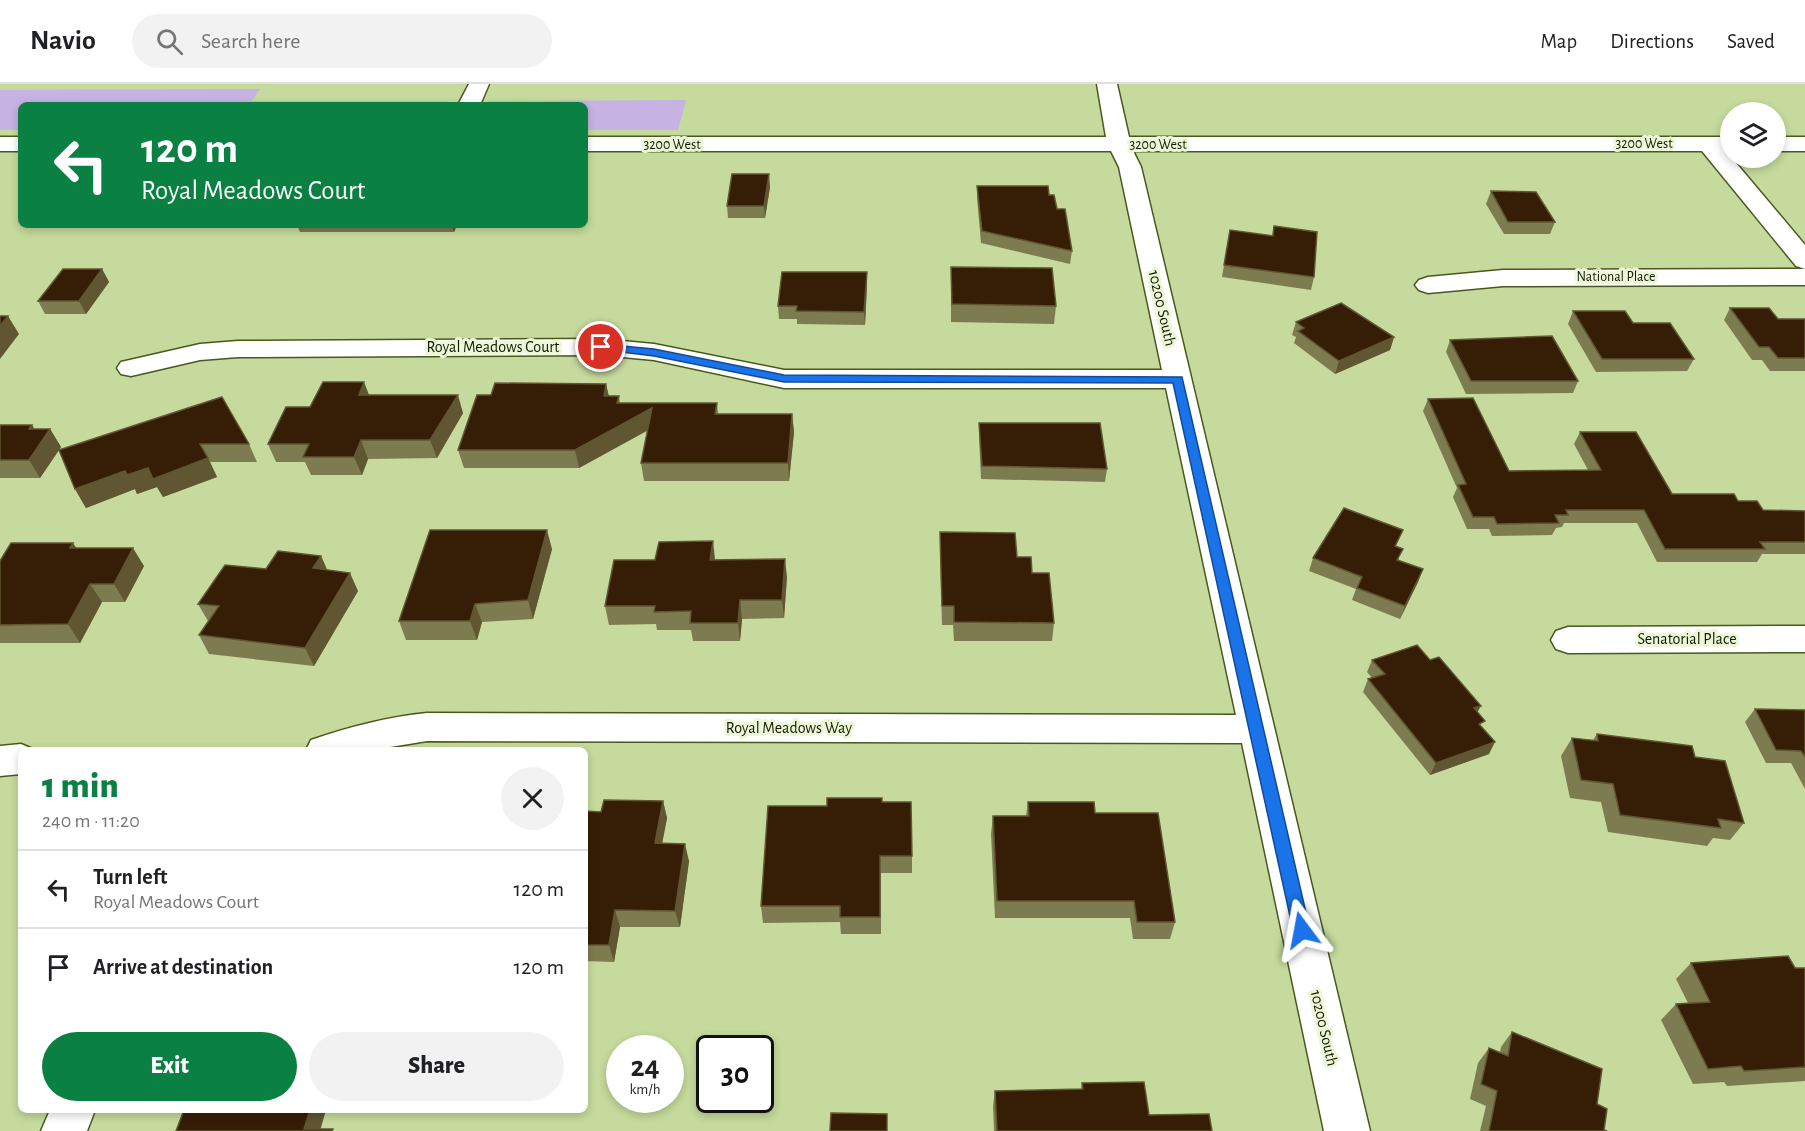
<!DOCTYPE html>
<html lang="en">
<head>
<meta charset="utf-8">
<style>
  :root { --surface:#fff; --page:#f2f2f2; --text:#202124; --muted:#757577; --line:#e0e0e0; --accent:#0b8043 }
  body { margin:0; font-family:"Alegreya Sans",sans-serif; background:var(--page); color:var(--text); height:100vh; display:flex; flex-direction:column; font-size:22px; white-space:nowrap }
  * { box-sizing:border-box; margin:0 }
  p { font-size:20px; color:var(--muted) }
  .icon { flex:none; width:33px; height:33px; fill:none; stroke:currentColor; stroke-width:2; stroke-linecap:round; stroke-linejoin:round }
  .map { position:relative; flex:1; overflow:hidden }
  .details { position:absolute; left:18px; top:663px; width:570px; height:366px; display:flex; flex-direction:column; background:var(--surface); border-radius:9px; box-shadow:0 3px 9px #0003 }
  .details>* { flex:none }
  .guide { position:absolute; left:18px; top:18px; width:570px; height:126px; border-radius:9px; box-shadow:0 3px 9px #0003; background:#0b8043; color:#fff; overflow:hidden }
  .buttons { position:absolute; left:1720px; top:18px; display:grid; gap:12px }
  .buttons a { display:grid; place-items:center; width:66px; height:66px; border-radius:50%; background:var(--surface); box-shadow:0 3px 9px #0003; font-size:30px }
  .speed { position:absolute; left:606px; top:951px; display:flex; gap:12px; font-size:30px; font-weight:700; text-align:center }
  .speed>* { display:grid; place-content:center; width:78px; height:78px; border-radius:50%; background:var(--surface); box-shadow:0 3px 9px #0003; line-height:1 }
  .speed small { font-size:15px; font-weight:400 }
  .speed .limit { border:3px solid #111; border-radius:9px; background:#fff; color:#111 }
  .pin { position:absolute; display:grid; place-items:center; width:51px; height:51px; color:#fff; margin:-26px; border:3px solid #fff; border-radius:50%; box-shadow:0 2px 6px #0007 }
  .me { position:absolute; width:66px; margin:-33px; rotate:347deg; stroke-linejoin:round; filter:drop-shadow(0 0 4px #0008) }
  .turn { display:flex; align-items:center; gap:21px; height:126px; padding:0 24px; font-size:27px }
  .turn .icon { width:78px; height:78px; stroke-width:2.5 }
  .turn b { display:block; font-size:42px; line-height:51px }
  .round { display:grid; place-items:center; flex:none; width:63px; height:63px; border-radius:32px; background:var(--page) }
  .headline { display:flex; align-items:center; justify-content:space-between; height:102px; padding:0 24px }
  h1 { font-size:36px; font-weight:800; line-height:45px; color:var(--accent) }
  .primary-button { display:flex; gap:12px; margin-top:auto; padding:12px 24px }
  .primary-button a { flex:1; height:69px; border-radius:36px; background:var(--accent); color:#fff; font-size:24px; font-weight:800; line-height:69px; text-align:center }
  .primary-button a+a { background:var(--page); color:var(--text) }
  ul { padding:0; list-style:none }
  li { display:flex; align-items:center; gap:18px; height:78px; padding:0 24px; border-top:2px solid var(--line) }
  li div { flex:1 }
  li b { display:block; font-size:22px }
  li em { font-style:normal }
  header { display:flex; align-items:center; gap:36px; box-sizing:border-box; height:84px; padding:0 30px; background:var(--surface); border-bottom:2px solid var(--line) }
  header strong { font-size:28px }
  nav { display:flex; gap:33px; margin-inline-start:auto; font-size:21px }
  .search { width:420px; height:54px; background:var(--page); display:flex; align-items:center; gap:15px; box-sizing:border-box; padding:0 21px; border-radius:33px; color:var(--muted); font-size:22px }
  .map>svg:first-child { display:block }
  .green { fill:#c6b2e3 }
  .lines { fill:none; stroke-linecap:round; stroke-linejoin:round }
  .minor-casing { stroke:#49591e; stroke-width:3 }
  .minor { fill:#fff; fill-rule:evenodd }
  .wall { fill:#7d7c50 }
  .shaded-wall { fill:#605632 }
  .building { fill:#351e05; stroke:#605632; stroke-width:1.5 }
  .route { fill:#1a73e8; stroke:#114b97; stroke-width:1.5 }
  .labels { text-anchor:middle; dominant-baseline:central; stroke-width:6; stroke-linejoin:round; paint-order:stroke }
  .far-street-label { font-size:14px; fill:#141a03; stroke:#ebf7d7 }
  .street-label { font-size:16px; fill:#141a03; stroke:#ebf7d7 }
</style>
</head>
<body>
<header>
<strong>Navio</strong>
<div class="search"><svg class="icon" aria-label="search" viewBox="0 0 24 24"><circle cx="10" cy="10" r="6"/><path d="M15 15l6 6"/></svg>Search here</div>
<nav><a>Map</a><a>Directions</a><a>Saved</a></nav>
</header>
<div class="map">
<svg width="1805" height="1047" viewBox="0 0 1805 1047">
  <rect width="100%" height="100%" fill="#c5da9c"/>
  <g class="green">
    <path d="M260,5L252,17H449L447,21H21V46H0V6Z"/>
    <path d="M686,16L678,46H585V21H487L489,17Z"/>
  </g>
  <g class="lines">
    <defs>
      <g id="minor">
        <path d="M469,0H489L480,21H458Z"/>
        <path d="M1097,0H1117L1129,53H1731V67H1726L1805,161V185L1796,182L1702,67H1133L1141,83L1370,1047H1324L1242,659L427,657L372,666H306L311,656C349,643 387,633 427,629L1236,631L1166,304H784L654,276L601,271L238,273L200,276L131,292L121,290L117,284L121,278L200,260L238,257L601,255L654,260L784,286H1162L1119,83L1111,67H585V53H1106Z"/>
        <rect x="0" y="53" width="21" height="14"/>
        <rect x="1776" y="53" width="29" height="14"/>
        <path d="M1805,185V201L1503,202L1428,209L1419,206L1415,201L1419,196L1428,193L1503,186Z"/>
        <path d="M1805,542V568L1568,569L1556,565L1551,556L1556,547L1568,543Z"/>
        <path d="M21,660L35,666H21V690L0,692V662Z"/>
        <path d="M50,1026H95L87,1047H41Z"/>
      </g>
    </defs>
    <use href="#minor" class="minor-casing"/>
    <use href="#minor" class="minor"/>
  </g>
  <g class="wall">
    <path d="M977,102L1049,111L1057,125L1072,167L1070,180L981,159L977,114Z"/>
    <path d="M770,103L765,134H728L727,122Z"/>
    <path d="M1491,107L1555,138L1550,150H1504L1486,120Z"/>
    <path d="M297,141H457L454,148H300Z"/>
    <path d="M1274,142L1314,193L1311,206L1222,193L1230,146L1272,152Z"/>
    <path d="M951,183L1056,222L1054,240L951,238Z"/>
    <path d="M102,185L109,198L86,230H45L38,217Z"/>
    <path d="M867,188V201L865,241L797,240V235H779L778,222Z"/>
    <path d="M1730,224L1778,235H1805V287H1770L1762,276H1752L1724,236Z"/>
    <path d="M1573,227L1633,239L1694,275L1687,287L1596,288L1568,240Z"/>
    <path d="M1296,238L1394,253L1390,266L1335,290L1294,259L1296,253L1292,251Z"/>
    <path d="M1450,256L1578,297L1573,309L1466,310L1446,268Z"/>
    <path d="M606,300L609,312H619L620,319H717L718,330H792L794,348L789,397H644L641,379L647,347L579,384H464L458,366Z"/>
    <path d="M369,311L463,329L437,374L368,375L362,391H311L305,378H276L268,360L310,323Z"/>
    <path d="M222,313L249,360L257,378H210L217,393L163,413L157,403L137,410L135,405L86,424L75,405Z"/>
    <path d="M1428,315L1509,387L1588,386L1574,360L1580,348L1672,410L1738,417L1763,426L1805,427V470H1762L1757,478H1657L1637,439H1564L1562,443L1556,444L1552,451L1492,452L1489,445H1467L1453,413L1457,404L1423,327Z"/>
    <path d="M979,339L1107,385L1105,398L981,395L979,352Z"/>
    <path d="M0,341H32L34,345H50L61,363L40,394H0Z"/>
    <path d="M1403,446L1396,462L1399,476L1423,485L1418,498L1400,535L1352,516L1356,505L1309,487L1313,474Z"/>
    <path d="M940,448L1017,473L1032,489L1054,539L1052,557H954L953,541H942L940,467Z"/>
    <path d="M77,464L144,482L125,518H102L80,559H0V477Z"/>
    <path d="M552,465L533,535L482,538L477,556H406L399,537Z"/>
    <path d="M321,472L327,486L358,507L314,582L209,570L199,551L208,537L198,520L266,485Z"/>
    <path d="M715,476L787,493L784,534L742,535L740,557H693L691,546H657L656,540L609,541L605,522Z"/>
    <path d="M1372,576H1430L1477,628L1489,670L1430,691L1363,608L1368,595L1372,594L1367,588Z"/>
    <path d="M1755,625L1805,626V705L1791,679H1766L1745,638Z"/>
    <path d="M1597,650L1695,673L1744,739L1730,756L1713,754L1707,762L1608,748L1601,718L1570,714L1561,672L1572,654L1593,656Z"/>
    <path d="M663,717L667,734L662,759L689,777L680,843H620L614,878L585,877V727L601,728Z"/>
    <path d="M882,718L912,772V789H881V850H841L840,838L763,839L761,822L827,722Z"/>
    <path d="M1028,718L1095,729L1175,838L1170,855H1133L1130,834H995L991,750L993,732H1026Z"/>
    <path d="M1691,879L1795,884H1805V997L1727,1002L1724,998L1693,1000L1661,936L1676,920L1688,919L1676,895Z"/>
    <path d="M1512,948L1597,1020L1604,1046L1607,1047H1480L1486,1022L1470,1015L1478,979L1489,964L1500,968L1501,963Z"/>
    <path d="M1082,999L1149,1031L1212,1047H994L993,1022L995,1007L1081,1005Z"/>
  </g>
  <g class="shaded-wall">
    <path d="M769,90L770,103L765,134L764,122Z"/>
    <path d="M451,141H457L454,148Z"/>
    <path d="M102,185L109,198L86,230L79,217Z"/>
    <path d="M867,188V201L865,241L864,228Z"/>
    <path d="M8,232L19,250L0,275V242Z"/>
    <path d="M1394,253L1390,266L1335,290L1339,277Z"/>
    <path d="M364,298L371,316L359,311Z"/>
    <path d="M606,300L610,319L604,312Z"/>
    <path d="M458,311L463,329L437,374L430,356Z"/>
    <path d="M652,324L655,342L579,384L575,366Z"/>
    <path d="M792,330L794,348L789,397L788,379Z"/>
    <path d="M32,341L42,357L50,345L61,363L40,394L29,376V345Z"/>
    <path d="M361,356L368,375L362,391L354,373Z"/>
    <path d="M208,374L217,393L163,413L157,403L137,410L135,405L86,424L75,405L125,387Z"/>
    <path d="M547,446L552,465L533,535L528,516Z"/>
    <path d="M713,457L715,475L713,494L710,476Z"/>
    <path d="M73,459L85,477L70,464Z"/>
    <path d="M133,464L144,482L125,518L114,500Z"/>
    <path d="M321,472L329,490L313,484Z"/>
    <path d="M785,475L787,493L784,534L782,516Z"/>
    <path d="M1423,485L1418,498L1400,535L1405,522Z"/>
    <path d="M350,489L358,507L314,582L305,564Z"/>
    <path d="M90,500L102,518L80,559L68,540Z"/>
    <path d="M740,516L742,535L740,557L738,539Z"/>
    <path d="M475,520L482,538L477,556L470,537Z"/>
    <path d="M1481,622L1474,634V624Z"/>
    <path d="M1495,658L1489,670L1430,691L1436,679Z"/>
    <path d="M663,717L667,734L659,776L655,759Z"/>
    <path d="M685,760L689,777L680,843L675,827Z"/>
    <path d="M615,826L620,843L614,878L609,861Z"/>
    <path d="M310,1026H326L320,1047L304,1045Z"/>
  </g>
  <g class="building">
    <path d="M732,90H769L764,122H727Z"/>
    <path d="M977,102H1048L1049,111H1054L1057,125H1065L1072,167L982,147Z"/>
    <path d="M1491,107L1536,108L1555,138H1508Z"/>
    <path d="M1274,142L1317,148L1314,193L1224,181L1230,146L1273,152Z"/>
    <path d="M951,183L1052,184L1056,222L952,220Z"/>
    <path d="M63,185H102L79,217H38Z"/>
    <path d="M782,188H867L864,228L796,227L797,222H778Z"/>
    <path d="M1341,219L1394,253L1339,277L1298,247L1304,244L1296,238Z"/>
    <path d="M1730,224H1769L1778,235H1805V274H1778L1769,263H1759Z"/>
    <path d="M1573,227H1625L1633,239H1670L1694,275H1602Z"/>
    <path d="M0,232H8L0,242Z"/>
    <path d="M1552,252L1578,297H1471L1450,256Z"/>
    <path d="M323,298H364L359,311H458L430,356H361L354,373H303L309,360H268L286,323H310Z"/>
    <path d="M495,299L606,300L604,312H619L617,319H717L715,330H792L788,379H641L652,324L575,366H458L477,311H491Z"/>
    <path d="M222,313L249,360H200L208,374L153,395L148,384L127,391L125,387L75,405L59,366Z"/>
    <path d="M1473,314L1509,387L1601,386L1580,348H1636L1672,410H1734L1738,417H1757L1763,426L1805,427V458H1760L1765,465H1665L1644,426H1566L1568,431H1555L1559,439L1497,440L1494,433H1473L1458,401L1466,400L1428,315Z"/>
    <path d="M979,339H1100L1107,385L982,382Z"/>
    <path d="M0,341H32L29,345H50L29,376H0Z"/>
    <path d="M1344,424L1403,446L1395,462L1403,465L1397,476L1423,485L1405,522L1357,504L1362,493L1313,474Z"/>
    <path d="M430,446H547L528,516L475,520L470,537H399Z"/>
    <path d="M940,448L1015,449L1017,473H1031L1032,489H1049L1054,539L954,538V522H942Z"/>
    <path d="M713,457L710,476L785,475L782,516H740L738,539H690L691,527L654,528L655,522H605L614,476H655L659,458Z"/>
    <path d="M11,459H73L70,464H133L114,500H90L68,540L0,541V477Z"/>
    <path d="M278,467L321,472L313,484L350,489L305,564L199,551L219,522L198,520L225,481L266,485Z"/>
    <path d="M1417,561L1430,576L1439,573L1481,622L1474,624L1485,637L1479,640L1495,658L1436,679L1368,595L1385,590L1372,576Z"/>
    <path d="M1755,625L1805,626V673L1801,667L1776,666Z"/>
    <path d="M1597,650L1692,662L1695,673L1725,677L1744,739L1718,735L1721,744L1620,731L1613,700L1581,696L1572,654L1598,657Z"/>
    <path d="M827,714H882V718H911L912,772H880V833H840V822H761L768,722H827Z"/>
    <path d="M604,716L663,717L655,759L685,760L675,827L615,826L609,861H585V727L601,728Z"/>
    <path d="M1028,718H1094L1095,729H1158L1175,838H1137L1134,817H997L993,732H1029Z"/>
    <path d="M1788,872L1795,884H1805V983L1744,987L1741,982L1708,985L1676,920L1710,918L1691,879Z"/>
    <path d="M1512,948L1602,985L1597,1020L1607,1025L1604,1046L1607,1047H1489L1497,1007L1481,1000L1489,964L1508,972Z"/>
    <path d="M1144,998L1149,1031L1209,1030L1212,1047H997L995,1007L1083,1005L1082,999Z"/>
    <path d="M184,1026H310L304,1045H333L332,1047H176Z"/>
    <path d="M831,1029L887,1030V1047H830Z"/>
  </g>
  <path class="route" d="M601,260L654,265L784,291L1182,293L1310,846L1308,851L1302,853L1296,851L1293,846L1173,299L784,298L654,272L597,265V261Z"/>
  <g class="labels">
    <g class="far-street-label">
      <text x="1644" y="60">3200 West</text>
      <text x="672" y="61">3200 West</text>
      <text x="1158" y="61">3200 West</text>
      <text x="1616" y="193">National Place</text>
    </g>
    <g class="street-label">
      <text transform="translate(1162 224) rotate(77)">10200 South</text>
      <text x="493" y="263">Royal Meadows Court</text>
      <text x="1687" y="555">Senatorial Place</text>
      <text x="789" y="644">Royal Meadows Way</text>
      <text transform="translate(1324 944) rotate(77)">10200 South</text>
    </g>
  </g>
</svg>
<div class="buttons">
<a><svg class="icon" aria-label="layers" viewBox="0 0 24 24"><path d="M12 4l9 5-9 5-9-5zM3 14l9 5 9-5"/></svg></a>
</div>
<div class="speed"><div>24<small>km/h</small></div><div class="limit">30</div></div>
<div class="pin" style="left:601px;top:263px;background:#d93025"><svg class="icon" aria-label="arrive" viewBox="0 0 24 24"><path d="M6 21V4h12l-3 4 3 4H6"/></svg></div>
<svg class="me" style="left:1302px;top:846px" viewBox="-20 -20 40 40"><path d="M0-17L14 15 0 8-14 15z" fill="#1a73e8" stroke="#fff" stroke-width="4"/></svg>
<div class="guide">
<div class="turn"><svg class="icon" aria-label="left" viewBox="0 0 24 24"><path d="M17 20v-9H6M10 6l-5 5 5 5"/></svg><div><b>120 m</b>Royal Meadows Court</div></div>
</div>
<section class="details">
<div class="headline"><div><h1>1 min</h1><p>240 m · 11:20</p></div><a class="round"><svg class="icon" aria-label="close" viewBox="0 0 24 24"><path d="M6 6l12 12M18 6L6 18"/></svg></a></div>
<ul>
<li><svg class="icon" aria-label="left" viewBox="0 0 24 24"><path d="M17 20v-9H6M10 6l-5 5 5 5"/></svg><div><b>Turn left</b><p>Royal Meadows Court</p></div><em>120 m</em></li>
<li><svg class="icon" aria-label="arrive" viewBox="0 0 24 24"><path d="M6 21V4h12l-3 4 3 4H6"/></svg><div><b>Arrive at destination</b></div><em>120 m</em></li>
</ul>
<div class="primary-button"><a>Exit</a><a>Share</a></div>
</section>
</div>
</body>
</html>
